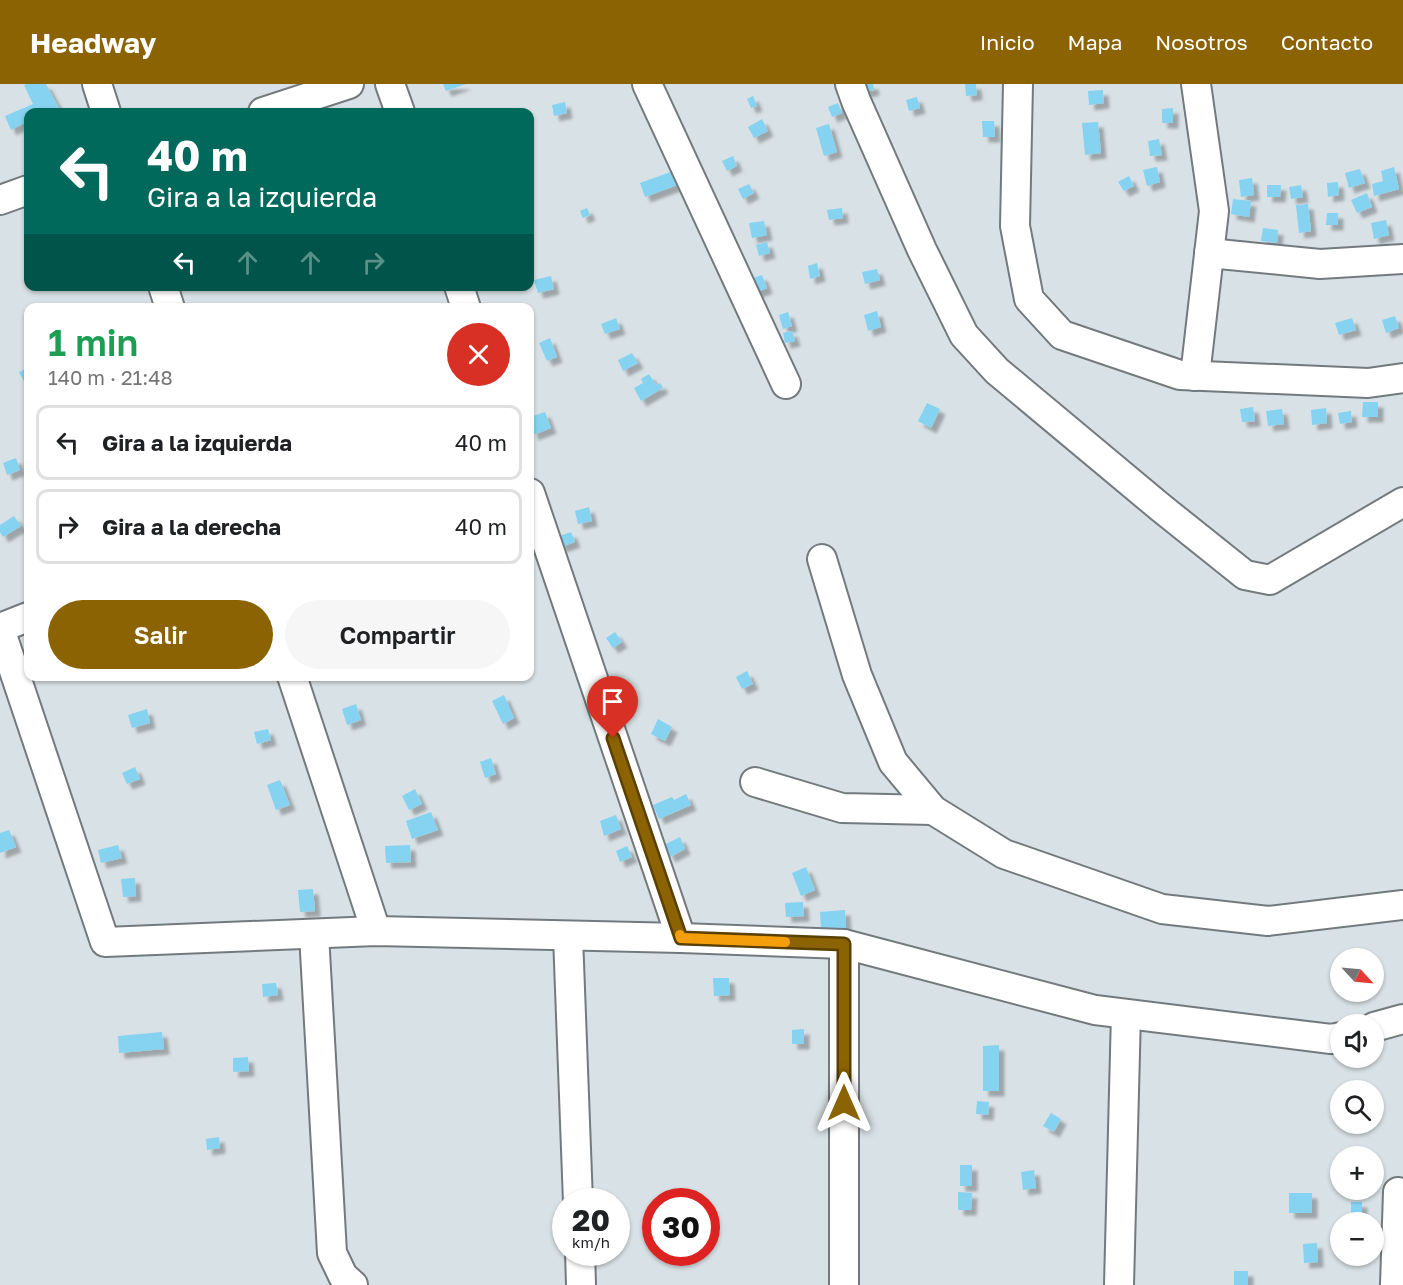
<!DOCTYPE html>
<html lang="es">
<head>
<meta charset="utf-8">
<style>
  :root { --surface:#fff; --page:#f6f6f6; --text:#202124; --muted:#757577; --line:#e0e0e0; --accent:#8b6303 }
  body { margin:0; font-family:"Golos Text",sans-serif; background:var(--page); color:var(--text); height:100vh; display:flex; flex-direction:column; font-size:22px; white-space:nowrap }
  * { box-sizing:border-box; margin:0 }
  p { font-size:20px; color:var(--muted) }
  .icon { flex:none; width:33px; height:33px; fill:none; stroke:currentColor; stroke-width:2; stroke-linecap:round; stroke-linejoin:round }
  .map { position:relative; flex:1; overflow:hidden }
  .details { position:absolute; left:24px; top:219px; width:510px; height:378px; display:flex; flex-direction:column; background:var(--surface); border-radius:12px; box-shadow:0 2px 4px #0004 }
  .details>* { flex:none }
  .banner { position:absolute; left:24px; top:24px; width:510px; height:183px; border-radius:12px; box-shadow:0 2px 4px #0004; background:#00695c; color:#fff; overflow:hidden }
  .needle { width:39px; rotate:116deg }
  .tools { position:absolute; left:1330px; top:864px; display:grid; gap:12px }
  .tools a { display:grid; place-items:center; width:54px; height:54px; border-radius:50%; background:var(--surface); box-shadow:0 2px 4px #0004; font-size:30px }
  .speed { position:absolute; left:552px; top:1104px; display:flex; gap:12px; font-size:30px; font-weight:700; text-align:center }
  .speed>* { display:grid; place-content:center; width:78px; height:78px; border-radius:50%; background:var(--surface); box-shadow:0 2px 4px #0004; line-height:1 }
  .speed small { font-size:15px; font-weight:400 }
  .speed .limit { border:9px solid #d22; background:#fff; color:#111 }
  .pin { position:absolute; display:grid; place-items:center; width:51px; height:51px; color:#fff; margin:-62px -26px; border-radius:50% 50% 50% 0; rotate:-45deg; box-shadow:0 0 6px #0007 }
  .pin .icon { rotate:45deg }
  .me { position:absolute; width:66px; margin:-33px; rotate:0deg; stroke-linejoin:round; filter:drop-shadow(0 0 4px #0008) }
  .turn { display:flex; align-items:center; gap:21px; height:126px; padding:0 24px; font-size:27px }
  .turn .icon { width:78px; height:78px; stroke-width:2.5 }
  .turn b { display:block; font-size:42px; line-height:51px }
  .lanes { display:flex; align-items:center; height:57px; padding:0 24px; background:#0003; justify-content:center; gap:30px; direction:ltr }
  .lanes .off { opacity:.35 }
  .round { display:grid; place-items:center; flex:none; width:63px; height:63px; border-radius:32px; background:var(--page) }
  .overview { display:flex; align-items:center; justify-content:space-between; height:102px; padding:0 24px }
  h1 { font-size:36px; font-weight:600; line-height:45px; color:#1e9e55 }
  .cta { display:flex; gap:12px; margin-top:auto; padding:12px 24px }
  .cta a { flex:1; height:69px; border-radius:36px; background:var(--accent); color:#fff; font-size:24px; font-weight:600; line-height:69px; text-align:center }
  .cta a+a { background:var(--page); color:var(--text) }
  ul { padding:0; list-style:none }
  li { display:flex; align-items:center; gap:18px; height:75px; margin:0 12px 9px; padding:0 12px; border:3px solid var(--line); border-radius:12px }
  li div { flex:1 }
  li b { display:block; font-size:22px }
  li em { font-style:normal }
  header { display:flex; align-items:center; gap:36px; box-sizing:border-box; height:84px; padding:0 30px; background:var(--accent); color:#fff }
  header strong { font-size:28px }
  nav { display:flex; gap:33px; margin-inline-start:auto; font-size:21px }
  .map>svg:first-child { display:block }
  .building { fill:#85d2f1; filter:url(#shadow) }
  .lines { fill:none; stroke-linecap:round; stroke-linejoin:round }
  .minor-casing { stroke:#737a7e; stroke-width:32 }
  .minor { stroke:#fff; stroke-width:28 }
  .route-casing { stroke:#5a4002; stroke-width:15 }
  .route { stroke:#8b6303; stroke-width:10 }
  .slow { stroke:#f59e0b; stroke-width:10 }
</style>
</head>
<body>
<header>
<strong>Headway</strong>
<nav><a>Inicio</a><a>Mapa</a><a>Nosotros</a><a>Contacto</a></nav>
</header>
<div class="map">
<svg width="1403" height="1201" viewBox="0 0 1403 1201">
  <defs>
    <filter id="shadow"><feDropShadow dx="5.5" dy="5.5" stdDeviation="1.5" flood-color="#0004"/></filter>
  </defs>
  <rect width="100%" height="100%" fill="#d8e1e5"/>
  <g class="building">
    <path d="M27,0H46L61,28H28V37L11,46L5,32L33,20L24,1Z"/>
    <path d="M443,0H466L446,7Z"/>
    <path d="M859,0H873L874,6L861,9Z"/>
    <path d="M965,0H976L977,11L966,12Z"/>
    <path d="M1103,6L1104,19L1089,21L1088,7Z"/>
    <path d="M753,12L757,22L751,24L747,15Z"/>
    <path d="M917,13L920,24L909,27L906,16Z"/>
    <path d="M565,18L567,29L554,32L552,21Z"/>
    <path d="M838,19L842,29L832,33L828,23Z"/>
    <path d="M1173,24V39H1162V25Z"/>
    <path d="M762,35L768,47L754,54L748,43Z"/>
    <path d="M982,37H994L995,53H983Z"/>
    <path d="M1098,38L1101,69L1085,71L1082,39Z"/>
    <path d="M829,40L837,68L824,72L816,44Z"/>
    <path d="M1159,55L1162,71L1150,72L1148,57Z"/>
    <path d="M733,72L737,82L727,87L722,77Z"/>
    <path d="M1157,83L1160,98L1147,102L1143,86Z"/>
    <path d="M1394,83L1399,105L1374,112L1372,100L1383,97L1381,87Z"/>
    <path d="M1360,85L1365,99L1349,104L1345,89Z"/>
    <path d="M676,86L680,100L645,113L640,99Z"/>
    <path d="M1129,92L1134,102L1124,107L1118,98Z"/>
    <path d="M1252,94L1254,111L1241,113L1239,96Z"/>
    <path d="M1338,98L1339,111L1328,113L1327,99Z"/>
    <path d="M749,100L754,109L743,115L738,105Z"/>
    <path d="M1267,101H1281L1280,113H1267Z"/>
    <path d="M1301,101L1303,113L1291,115L1289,103Z"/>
    <path d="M1367,109L1372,123L1357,129L1351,116Z"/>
    <path d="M1233,115L1251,117L1249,133L1231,130Z"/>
    <path d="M1308,120L1311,147L1299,149L1296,121Z"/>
    <path d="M587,124L590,131L583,134L580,127Z"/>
    <path d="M842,124L843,134L829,136L827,126Z"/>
    <path d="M1327,129H1338V141H1326Z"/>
    <path d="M1386,136L1389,151L1374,155L1371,139Z"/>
    <path d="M764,137L767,151L752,154L749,139Z"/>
    <path d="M1263,144L1278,146L1277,159L1261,157Z"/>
    <path d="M767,158L770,169L759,172L756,161Z"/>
    <path d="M817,179L820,192L810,195L808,182Z"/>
    <path d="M877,185L880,196L865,200L862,188Z"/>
    <path d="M762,191L767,204L753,210L748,196Z"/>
    <path d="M551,192L554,205L538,209L534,196Z"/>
    <path d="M877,227L881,243L868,247L864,231Z"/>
    <path d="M788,228L792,242L783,245L779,231Z"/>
    <path d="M1395,232L1399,244L1386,249L1382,236Z"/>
    <path d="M616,234L620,245L605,250L601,240Z"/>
    <path d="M1352,234L1356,246L1339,251L1335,239Z"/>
    <path d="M792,247L795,257L785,259L783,249Z"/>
    <path d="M550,254L557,273L547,277L539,259Z"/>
    <path d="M632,269L638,279L623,287L618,276Z"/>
    <path d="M28,284V305L19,288Z"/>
    <path d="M649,290L656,301L660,299L663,304L641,317L634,304L643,299L641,295Z"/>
    <path d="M1363,318H1378V333H1362Z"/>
    <path d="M927,319L940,325L931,344L918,337Z"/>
    <path d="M1253,323L1255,337L1242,338L1240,325Z"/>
    <path d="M1326,324L1327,339L1312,341L1311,326Z"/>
    <path d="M1282,325L1284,340L1268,342L1266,327Z"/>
    <path d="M1351,327L1352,338L1340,340L1338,329Z"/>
    <path d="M545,328L551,344L533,351L530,341V333Z"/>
    <path d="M16,374L20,386L7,391L3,379Z"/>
    <path d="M589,423L592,437L578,440L575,427Z"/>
    <path d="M14,432L21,442L3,453L0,448V441Z"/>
    <path d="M571,448L575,458L561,463L557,453Z"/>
    <path d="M615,548L622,558L613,564L606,554Z"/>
    <path d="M747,587L753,600L742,605L736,593Z"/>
    <path d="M504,611L514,634L503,640L492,617Z"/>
    <path d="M356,620L361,636L347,641L342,625Z"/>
    <path d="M147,625L150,639L132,644L128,631Z"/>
    <path d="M658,635L672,643L665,657L651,650Z"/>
    <path d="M268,645L271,656L257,660L254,648Z"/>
    <path d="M491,674L496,690L485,694L480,678Z"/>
    <path d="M135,683L140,695L127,700L122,689Z"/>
    <path d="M280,696L290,721L276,726L267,701Z"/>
    <path d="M415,705L422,720L409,726L402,712Z"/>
    <path d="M686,710L691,721L659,735L653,721L672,713L674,716Z"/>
    <path d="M431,728L438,746L412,755L406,737Z"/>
    <path d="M616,731L621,745L604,752L600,737Z"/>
    <path d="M9,746L16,763L0,769V749Z"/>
    <path d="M680,753L685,765L670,773L664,761Z"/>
    <path d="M118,761L122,774L101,779L98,766Z"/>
    <path d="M410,761L411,778L386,779L385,762Z"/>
    <path d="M627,762L632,773L620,778L616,767Z"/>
    <path d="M806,783L815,806L801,812L792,789Z"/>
    <path d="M135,794L136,812L123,813L121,795Z"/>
    <path d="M313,805L315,827L300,828L298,806Z"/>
    <path d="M803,818L804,832L786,833L785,819Z"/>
    <path d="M845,826L846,845L821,847L820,828Z"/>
    <path d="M713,894H729L730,911L714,912Z"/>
    <path d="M276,899L278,911L263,913L262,900Z"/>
    <path d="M804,945V960H792V946Z"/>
    <path d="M162,948L164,965L119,969L118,952Z"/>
    <path d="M999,961V1007H983V962Z"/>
    <path d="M248,973L249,987L233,988V974Z"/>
    <path d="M977,1017L989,1018L988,1031L976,1030Z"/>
    <path d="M1051,1029L1061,1035L1054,1048L1043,1042Z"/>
    <path d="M219,1053L220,1064L207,1066L206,1055Z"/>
    <rect x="960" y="1081" width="12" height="21"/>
    <path d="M1034,1086L1036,1104L1023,1106L1021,1088Z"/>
    <path d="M958,1108L972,1109L971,1126H958Z"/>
    <rect x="1289" y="1109" width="23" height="20"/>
    <rect x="1351" y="1118" width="11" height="19"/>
    <path d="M1317,1159L1318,1178L1304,1179L1303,1160Z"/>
    <rect x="1234" y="1187" width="14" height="14"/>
  </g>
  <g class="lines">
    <defs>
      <g id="minor">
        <path d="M97,0L106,28"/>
        <path d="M390,0L400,28"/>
        <path d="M647,0L786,300"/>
        <path d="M850,0L856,17L922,166L964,251L997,287L1160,423L1245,491L1270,496L1403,418"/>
        <path d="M1018,0L1015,142L1029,215L1062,251L1180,291L1368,299L1403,294"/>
        <path d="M263,28L349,0"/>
        <path d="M0,116L28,106"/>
        <path d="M1209,169L1320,180L1403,175"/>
        <path d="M163,202L170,224"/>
        <path d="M459,202L466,224"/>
        <path d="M1195,292L1214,127L1196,0"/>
        <path d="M530,409L681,854"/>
        <path d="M822,475L857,591L893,678L933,726L1004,770L1162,825L1268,837L1403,821"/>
        <path d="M0,544L28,533"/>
        <path d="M0,545L105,858L376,847L681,854L844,860L1095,926L1331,955L1341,953"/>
        <path d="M292,592L376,847"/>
        <path d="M755,698L842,724L933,726"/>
        <path d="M314,850L332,1169L343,1192L353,1201"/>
        <path d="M568,852L578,1118"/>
        <path d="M844,860V1201"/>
        <path d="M1374,943L1403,935"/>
        <path d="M580,1168L581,1201"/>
        <path d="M1119,1201L1126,930"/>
        <path d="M1395,1201L1398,1108"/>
      </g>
    </defs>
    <use href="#minor" class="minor-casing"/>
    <use href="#minor" class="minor"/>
  </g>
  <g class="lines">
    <defs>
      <path id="route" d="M613,654L681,854L844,860V1019"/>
    </defs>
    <use href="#route" class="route-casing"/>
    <use href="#route" class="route"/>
    <path class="slow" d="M680,851L681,854L785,858"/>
  </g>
</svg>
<div class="tools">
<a><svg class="needle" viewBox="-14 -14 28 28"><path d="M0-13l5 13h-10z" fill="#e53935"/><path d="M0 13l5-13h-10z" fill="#757577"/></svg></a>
<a><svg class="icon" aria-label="sound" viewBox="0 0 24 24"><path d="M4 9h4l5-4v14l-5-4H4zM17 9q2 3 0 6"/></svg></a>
<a><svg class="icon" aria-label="search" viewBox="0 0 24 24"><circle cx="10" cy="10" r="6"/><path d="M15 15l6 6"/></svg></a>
<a>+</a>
<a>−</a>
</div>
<div class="speed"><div>20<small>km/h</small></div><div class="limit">30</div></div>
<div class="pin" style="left:613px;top:654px;background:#d93025"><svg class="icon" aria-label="arrive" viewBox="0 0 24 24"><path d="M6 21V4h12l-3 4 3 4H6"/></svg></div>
<svg class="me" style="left:844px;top:1019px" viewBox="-20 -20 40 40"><path d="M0-17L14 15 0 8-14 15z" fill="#8b6303" stroke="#fff" stroke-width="4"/></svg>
<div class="banner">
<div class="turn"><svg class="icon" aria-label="left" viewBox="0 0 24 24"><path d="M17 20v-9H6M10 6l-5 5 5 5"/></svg><div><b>40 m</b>Gira a la izquierda</div></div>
<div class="lanes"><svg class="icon" aria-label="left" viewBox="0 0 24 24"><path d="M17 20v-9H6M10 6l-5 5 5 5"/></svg><svg class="icon off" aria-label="ahead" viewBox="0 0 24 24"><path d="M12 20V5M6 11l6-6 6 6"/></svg><svg class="icon off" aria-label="ahead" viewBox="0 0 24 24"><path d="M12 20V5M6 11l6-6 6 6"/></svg><svg class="icon off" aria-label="right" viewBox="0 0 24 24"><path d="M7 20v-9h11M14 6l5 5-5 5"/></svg></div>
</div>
<section class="details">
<div class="overview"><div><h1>1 min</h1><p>140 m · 21:48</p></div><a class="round" style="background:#d93025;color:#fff"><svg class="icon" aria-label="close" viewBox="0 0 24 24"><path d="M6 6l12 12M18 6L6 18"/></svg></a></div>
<ul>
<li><svg class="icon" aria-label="left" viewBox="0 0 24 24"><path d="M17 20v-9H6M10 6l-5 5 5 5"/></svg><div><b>Gira a la izquierda</b></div><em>40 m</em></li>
<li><svg class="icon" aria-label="right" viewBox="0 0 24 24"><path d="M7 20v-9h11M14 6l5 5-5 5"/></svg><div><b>Gira a la derecha</b></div><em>40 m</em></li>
</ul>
<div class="cta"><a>Salir</a><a>Compartir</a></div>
</section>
</div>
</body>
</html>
